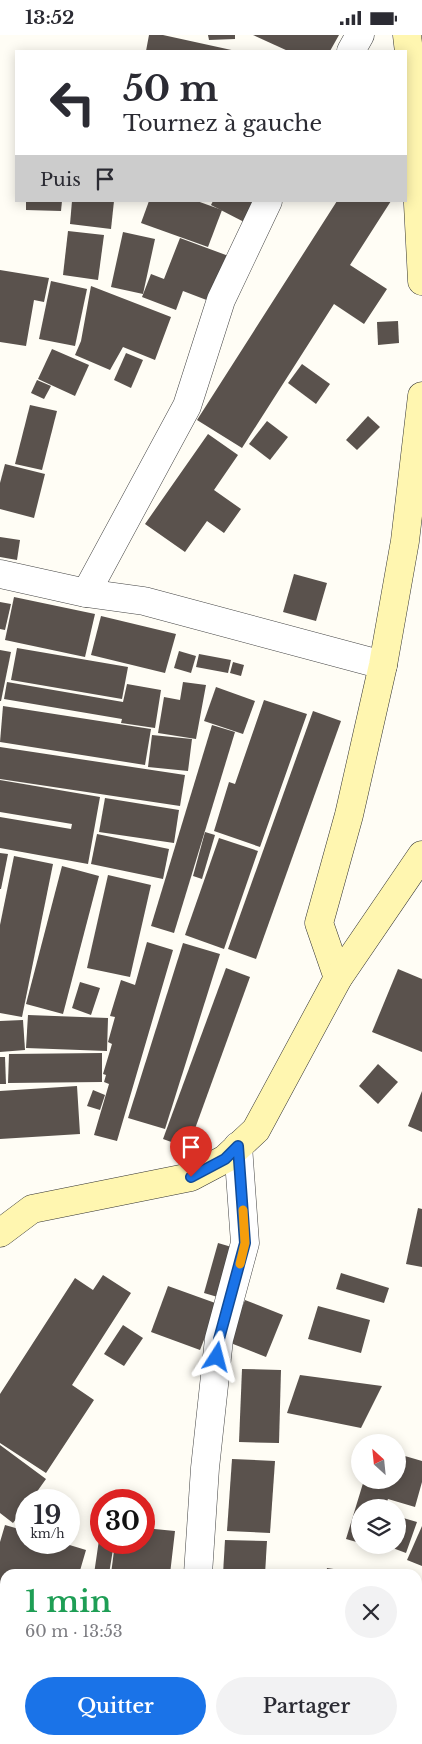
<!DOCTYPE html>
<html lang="fr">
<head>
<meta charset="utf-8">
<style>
  :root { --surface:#fff; --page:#f2f2f3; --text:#2b2b33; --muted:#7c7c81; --accent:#1a73e8 }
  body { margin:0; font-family:"Libre Baskerville",serif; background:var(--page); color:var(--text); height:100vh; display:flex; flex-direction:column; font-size:19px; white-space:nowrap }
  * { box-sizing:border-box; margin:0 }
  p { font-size:16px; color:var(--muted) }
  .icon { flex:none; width:28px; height:28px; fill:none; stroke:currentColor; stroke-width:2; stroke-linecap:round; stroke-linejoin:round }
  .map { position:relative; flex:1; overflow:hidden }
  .sheet { position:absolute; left:0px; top:1534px; width:422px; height:176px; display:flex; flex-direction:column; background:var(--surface); border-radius:15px 15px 0 0; box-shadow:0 2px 12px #0003 }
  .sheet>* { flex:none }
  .banner { position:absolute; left:15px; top:15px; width:392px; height:152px; border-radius:0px; box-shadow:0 2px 12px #0003; background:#fff; color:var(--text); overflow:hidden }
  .needle { width:32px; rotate:333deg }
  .buttons { position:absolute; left:351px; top:1399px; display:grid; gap:10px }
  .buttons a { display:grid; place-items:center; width:55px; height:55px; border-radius:50%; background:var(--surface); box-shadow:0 2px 12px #0003; font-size:25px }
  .speed { position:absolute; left:15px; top:1454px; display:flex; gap:10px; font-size:25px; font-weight:700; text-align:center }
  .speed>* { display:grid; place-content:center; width:65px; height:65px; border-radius:50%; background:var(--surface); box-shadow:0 2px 12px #0003; line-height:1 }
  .speed small { font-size:12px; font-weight:400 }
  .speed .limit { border:8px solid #d22; background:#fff; color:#111 }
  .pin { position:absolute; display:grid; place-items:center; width:42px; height:42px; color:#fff; margin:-51px -21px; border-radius:50% 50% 50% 0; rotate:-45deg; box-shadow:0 0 5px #0007 }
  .pin .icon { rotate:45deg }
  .me { position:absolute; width:55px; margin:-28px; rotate:9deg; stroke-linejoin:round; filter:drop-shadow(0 0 4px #0008) }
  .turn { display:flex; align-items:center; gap:18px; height:105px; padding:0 25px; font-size:22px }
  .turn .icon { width:65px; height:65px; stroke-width:2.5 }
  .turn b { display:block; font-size:35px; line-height:42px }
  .then { display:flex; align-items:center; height:48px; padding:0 25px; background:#0003; gap:10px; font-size:19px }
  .round { display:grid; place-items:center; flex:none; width:52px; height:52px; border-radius:26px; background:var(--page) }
  .head { display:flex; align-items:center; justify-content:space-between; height:85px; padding:0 25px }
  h1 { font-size:30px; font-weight:600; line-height:38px; color:#1e9e55 }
  .button { display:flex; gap:10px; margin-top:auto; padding:10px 25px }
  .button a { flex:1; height:58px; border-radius:30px; background:var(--accent); color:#fff; font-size:20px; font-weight:600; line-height:58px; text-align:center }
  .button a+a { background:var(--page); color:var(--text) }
  .status { display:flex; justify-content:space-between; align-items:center; height:35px; padding:0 25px; background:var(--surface); direction:ltr }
  .status svg { height:14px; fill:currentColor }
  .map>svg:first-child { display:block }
  .building { fill:#5a524d }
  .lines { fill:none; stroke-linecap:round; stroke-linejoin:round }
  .street-casing { stroke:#444; stroke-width:29 }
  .secondary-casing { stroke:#333; stroke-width:29 }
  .street { stroke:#fff; stroke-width:28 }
  .secondary { stroke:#fff6b0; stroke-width:28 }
  .route-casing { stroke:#114b97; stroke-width:12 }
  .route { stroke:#1a73e8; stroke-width:9 }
  .slow { stroke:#f59e0b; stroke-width:9 }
</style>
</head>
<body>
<div class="status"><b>13:52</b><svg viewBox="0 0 49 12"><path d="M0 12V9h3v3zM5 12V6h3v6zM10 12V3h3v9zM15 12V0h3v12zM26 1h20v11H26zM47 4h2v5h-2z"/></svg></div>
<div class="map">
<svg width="422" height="1709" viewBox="0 0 422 1709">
  <rect width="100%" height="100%" fill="#fffdf5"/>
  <g class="building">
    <path d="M149,0H163L236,16H146Z"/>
    <path d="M208,0H235V4L209,5Z"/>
    <path d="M253,0H339L330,16H288Z"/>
    <path d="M26,166H62L61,176L26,175Z"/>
    <path d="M72,166H114L111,194L70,189Z"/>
    <path d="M149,166H197L222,175L208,212L141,188Z"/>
    <path d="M213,166H257L246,188L211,170Z"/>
    <path d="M337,166H391L350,230L387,254L364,289L334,269L242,413L197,385Z"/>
    <path d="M68,196L104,200L98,245L63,240Z"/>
    <path d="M123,197L155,204L143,259L111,252Z"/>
    <path d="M180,203L234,223L217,269L183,256L176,275L142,262L151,239L164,244Z"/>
    <path d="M0,235L49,243L44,267L34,265L26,311L0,307Z"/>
    <path d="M51,246L87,254L75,311L39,304Z"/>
    <path d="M91,251L171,282L155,325L123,312L110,335L75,320L81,306Z"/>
    <path d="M398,286L399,308L378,310L377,287Z"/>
    <path d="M52,314L89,330L75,361L38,344Z"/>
    <path d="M126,318L143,325L131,353L114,345Z"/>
    <path d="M302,329L330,349L316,369L288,348Z"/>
    <path d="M37,345L51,351L44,364L31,358Z"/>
    <path d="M30,370L57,376L42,435L15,429Z"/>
    <path d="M368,381L380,392L357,415L346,405Z"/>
    <path d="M267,386L288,402L270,425L249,409Z"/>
    <path d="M208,399L238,420L214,455L241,474L224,498L207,486L185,517L145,489Z"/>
    <path d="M5,429L45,439L34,483L0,474V448Z"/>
    <path d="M0,502L20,505L17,525L0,522Z"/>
    <path d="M294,539L327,548L316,586L283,577Z"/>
    <path d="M14,562L95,579L85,622L5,605Z"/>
    <path d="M0,567L11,569L5,595L0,594Z"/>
    <path d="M101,581L176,599L165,638L91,620Z"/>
    <path d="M17,613L128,632L122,664L11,645Z"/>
    <path d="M0,615L11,617L1,666H0Z"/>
    <path d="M179,616L196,621L191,638L174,633Z"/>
    <path d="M199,619L231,625L228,638L196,632Z"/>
    <path d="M233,627L244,630L241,641L230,638Z"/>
    <path d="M7,647L123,667L127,649L161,655L155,693L121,688L122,684L4,664Z"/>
    <path d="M183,647L206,650L196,704L158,698L164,662L180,665Z"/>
    <path d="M216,652L255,666L243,699L204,686Z"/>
    <path d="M264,665L307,679L260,812L214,796L229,747L235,749Z"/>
    <path d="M3,671L151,694L145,730L0,707Z"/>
    <path d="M313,676L341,686L256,924L228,914Z"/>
    <path d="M212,690L235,697L174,898L151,891Z"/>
    <path d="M152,700L192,704L188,736L148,732Z"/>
    <path d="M0,712L185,740L180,771L0,744Z"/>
    <path d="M0,745L100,762L88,829L0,813V782L71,794L72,789L0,777Z"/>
    <path d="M105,763L179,775L174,808L99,797Z"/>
    <path d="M205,797L215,800L202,844L193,841Z"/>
    <path d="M97,799L169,814L163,844L91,829Z"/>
    <path d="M219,803L258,816L224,914L185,900Z"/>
    <path d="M0,818L8,819L1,854H0Z"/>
    <path d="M14,821L53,829L22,982L0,978V890Z"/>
    <path d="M62,831L99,841L63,979L26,969Z"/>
    <path d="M108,840L151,850L130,942L87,933Z"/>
    <path d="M147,907L173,915L117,1106L94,1100L109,1049L104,1047L106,1040L103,1039L112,1009L108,1007L115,982L110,981L121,945L135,950Z"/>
    <path d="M183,908L220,919L165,1094L128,1083Z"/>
    <path d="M226,933L250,942L188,1113L163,1104Z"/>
    <path d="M398,934L422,944V1017L372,997Z"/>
    <path d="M80,947L100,953L91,980L72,973Z"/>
    <path d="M28,980L108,983L107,1016L26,1013Z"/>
    <path d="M23,985L25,1015L0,1017V986Z"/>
    <path d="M102,1018V1047L8,1048L9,1019Z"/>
    <path d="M0,1022H5L6,1049H0Z"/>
    <path d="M378,1029L398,1047L378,1069L359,1051Z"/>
    <path d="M77,1051L80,1099L0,1104V1056Z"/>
    <path d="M93,1055L105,1060L100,1075L87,1071Z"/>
    <path d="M422,1056V1097L408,1091Z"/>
    <path d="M418,1173L422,1174V1232L406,1229Z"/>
    <path d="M218,1208L235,1213L221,1263L204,1258Z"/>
    <path d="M341,1238L389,1253L384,1268L336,1254Z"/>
    <path d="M103,1240L131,1258L72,1350L94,1365L46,1438L0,1408V1359L75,1243L93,1255Z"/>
    <path d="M168,1251L218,1269L200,1315L151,1297Z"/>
    <path d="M245,1265L283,1280L266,1322L228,1307Z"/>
    <path d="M318,1271L370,1285L361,1318L308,1304Z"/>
    <path d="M123,1290L143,1303L124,1331L104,1319Z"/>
    <path d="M242,1334L281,1335L279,1408L239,1407Z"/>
    <path d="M300,1340L382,1351L361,1393L287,1378Z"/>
    <path d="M0,1410L46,1444L31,1465H26V1471L13,1488L0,1478Z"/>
    <path d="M398,1419L422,1426V1447L415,1472L388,1464L385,1472H360V1508L346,1504L364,1445H398Z"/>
    <path d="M232,1424L275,1426L270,1498L227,1496Z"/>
    <path d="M400,1482L417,1487L406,1518L390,1512V1510H398V1489Z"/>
    <path d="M5,1490L26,1496V1508H63L86,1515L79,1539H5V1552L0,1550V1507Z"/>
    <path d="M422,1491V1531L407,1525Z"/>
    <path d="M144,1493L175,1496L170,1539H111L115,1508H144Z"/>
    <path d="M100,1498L101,1508H114L109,1539H94Z"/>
    <path d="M225,1505L267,1506L265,1539H223Z"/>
    <path d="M327,1533L360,1538V1539H326Z"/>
    <path d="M0,1556L5,1558V1596L0,1594Z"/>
    <path d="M0,1613L5,1615V1642L0,1640Z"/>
    <path d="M5,1682V1705H27L26,1709H9L0,1705V1692Z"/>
    <rect x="220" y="1705" width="33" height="4"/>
  </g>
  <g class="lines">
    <defs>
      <g id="street">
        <path d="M351,16L360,0"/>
        <path d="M0,539L86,558L144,566L383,630"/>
        <path d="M86,558L187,371L221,265L268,166"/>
        <path d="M198,1539L205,1433L219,1304L245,1208L238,1111"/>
        <path d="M201,1705V1709"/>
      </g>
      <g id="secondary">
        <path d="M407,0L411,34L422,246"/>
        <path d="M338,943L319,888L349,780L383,630L405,506L422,361"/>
        <path d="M0,1198L32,1174L191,1142L225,1124L256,1095L338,943L422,820"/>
      </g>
    </defs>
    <use href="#street" class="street-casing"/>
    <use href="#secondary" class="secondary-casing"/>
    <use href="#street" class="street"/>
    <use href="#secondary" class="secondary"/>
  </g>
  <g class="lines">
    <defs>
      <path id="route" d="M191,1142L225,1124L238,1111L245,1208L219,1304L217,1322"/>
    </defs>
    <use href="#route" class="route-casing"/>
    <use href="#route" class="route"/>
    <path class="slow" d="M240,1229L245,1208L243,1175"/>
  </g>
</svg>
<div class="buttons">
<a><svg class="needle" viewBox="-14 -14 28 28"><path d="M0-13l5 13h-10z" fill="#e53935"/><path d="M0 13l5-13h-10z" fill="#7c7c81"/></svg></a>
<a><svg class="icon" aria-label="layers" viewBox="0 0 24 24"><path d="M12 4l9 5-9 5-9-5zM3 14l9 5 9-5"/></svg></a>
</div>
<div class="speed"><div>19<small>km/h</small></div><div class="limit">30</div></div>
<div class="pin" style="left:191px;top:1142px;background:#d93025"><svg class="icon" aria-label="arrive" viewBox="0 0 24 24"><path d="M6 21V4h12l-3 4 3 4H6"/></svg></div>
<svg class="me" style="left:217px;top:1322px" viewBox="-20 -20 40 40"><path d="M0-17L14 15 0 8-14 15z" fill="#1a73e8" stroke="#fff" stroke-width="4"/></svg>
<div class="banner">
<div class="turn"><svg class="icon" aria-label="left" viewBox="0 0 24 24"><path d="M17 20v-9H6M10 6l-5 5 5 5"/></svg><div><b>50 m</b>Tournez à gauche</div></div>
<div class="then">Puis<svg class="icon" aria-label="arrive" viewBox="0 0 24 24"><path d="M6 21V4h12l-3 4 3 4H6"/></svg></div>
</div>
<section class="sheet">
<div class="head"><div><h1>1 min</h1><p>60 m · 13:53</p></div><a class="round"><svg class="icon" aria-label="close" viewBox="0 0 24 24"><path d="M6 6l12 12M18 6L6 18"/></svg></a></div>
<div class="button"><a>Quitter</a><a>Partager</a></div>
</section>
</div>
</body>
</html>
